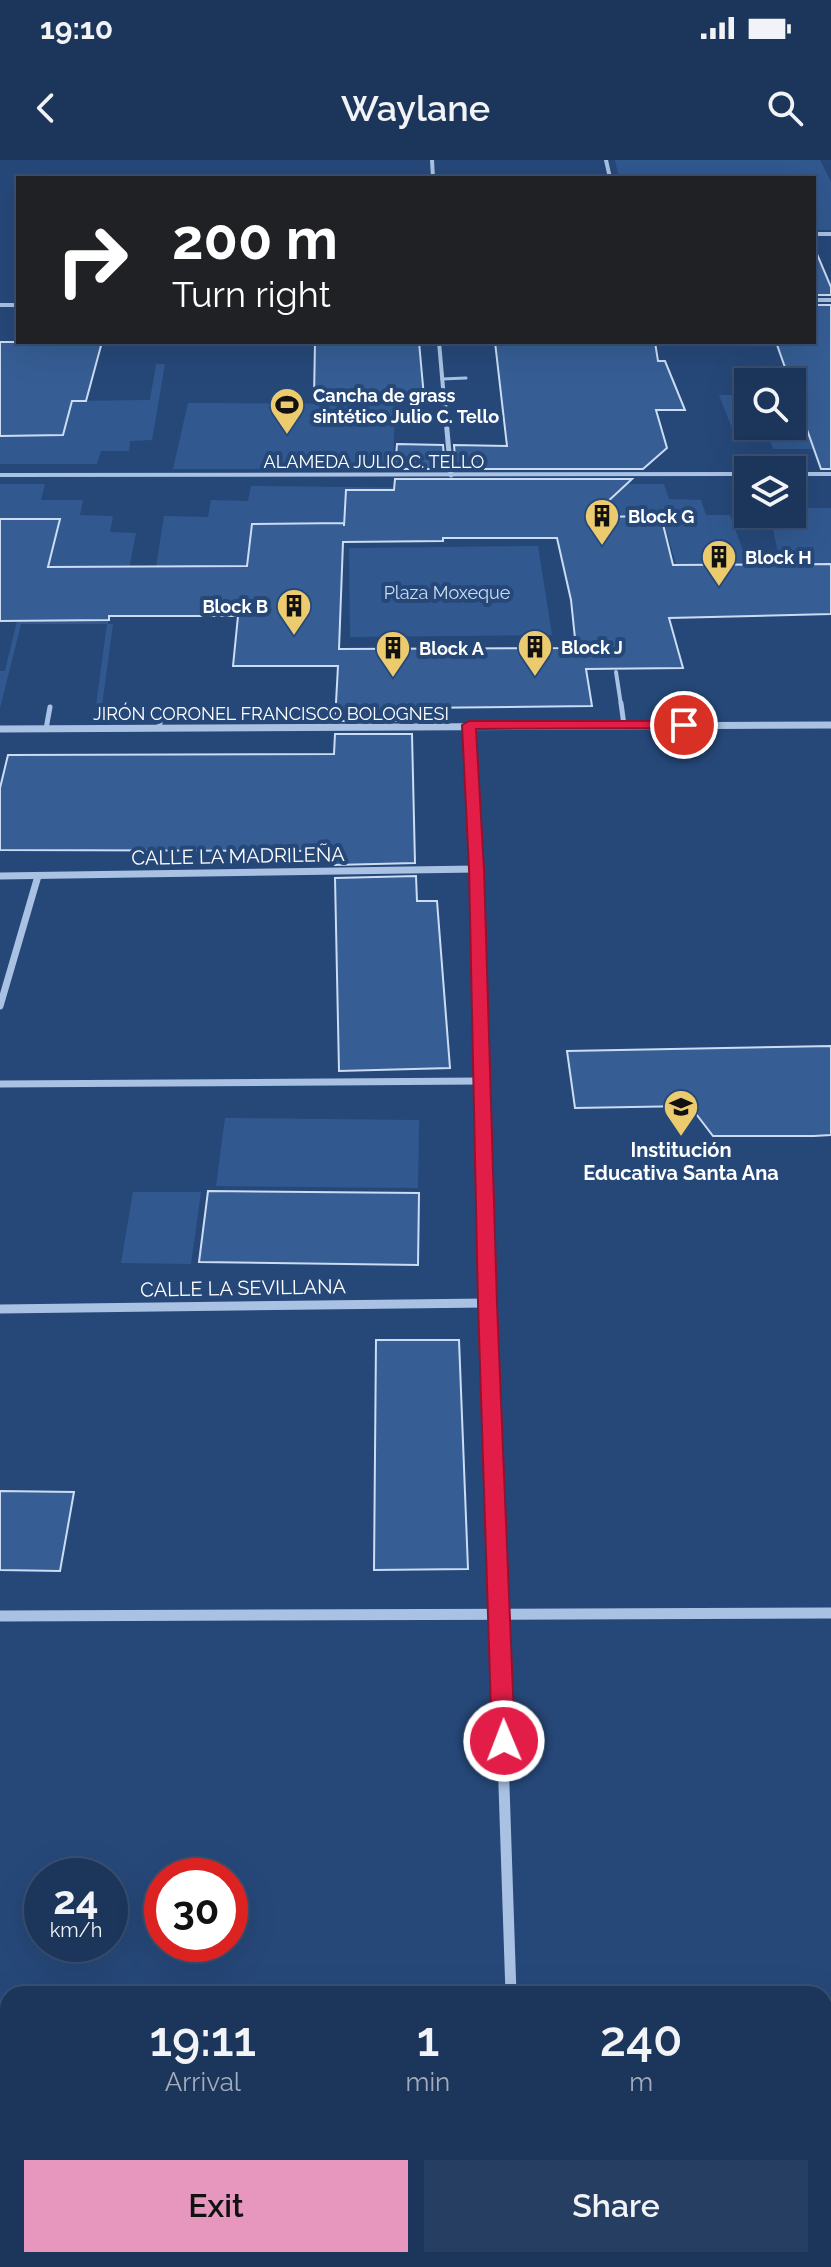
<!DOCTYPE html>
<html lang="en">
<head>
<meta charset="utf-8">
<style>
  :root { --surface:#1c365b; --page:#253e61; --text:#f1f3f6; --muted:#a0abbb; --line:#3a5071; --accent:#e797bd }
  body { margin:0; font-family:Raleway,sans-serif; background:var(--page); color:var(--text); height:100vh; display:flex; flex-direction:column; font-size:30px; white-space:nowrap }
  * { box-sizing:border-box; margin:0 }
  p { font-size:26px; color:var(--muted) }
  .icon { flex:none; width:44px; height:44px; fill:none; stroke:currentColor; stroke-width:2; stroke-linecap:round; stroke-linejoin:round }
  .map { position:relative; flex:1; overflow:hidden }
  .panel { position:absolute; left:0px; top:1826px; width:832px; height:282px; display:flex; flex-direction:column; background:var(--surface); border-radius:24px 24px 0 0; box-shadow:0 8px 32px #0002,0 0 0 2px var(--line) }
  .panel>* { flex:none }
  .banner { position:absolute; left:16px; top:16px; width:800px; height:168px; border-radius:0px; box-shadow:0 8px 32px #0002,0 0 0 2px var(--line); background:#202124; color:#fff; overflow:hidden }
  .buttons { position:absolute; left:734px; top:208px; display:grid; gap:16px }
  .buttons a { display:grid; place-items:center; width:72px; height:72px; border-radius:0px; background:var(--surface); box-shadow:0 8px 32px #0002,0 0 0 2px var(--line); font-size:40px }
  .speed { position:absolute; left:24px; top:1698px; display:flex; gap:16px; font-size:40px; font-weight:700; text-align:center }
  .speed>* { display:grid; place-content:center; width:104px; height:104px; border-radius:50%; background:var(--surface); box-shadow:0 8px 32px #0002,0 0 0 2px var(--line); line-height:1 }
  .speed small { font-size:20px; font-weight:400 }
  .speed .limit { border:12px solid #d22; background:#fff; color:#111 }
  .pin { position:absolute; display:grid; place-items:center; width:68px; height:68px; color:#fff; margin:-34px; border:4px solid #fff; border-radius:50%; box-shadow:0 2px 8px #0007 }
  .me { position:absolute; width:88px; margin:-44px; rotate:359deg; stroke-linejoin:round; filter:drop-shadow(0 0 6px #0008) }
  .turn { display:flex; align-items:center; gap:28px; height:168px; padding:0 24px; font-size:36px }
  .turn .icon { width:104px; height:104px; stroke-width:2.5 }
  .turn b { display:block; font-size:56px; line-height:68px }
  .eta { display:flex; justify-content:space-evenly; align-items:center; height:136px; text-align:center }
  .eta b { font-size:48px; font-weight:600; line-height:56px }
  .cta { display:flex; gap:16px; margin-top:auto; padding:16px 24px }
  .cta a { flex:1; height:92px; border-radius:0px; background:var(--accent); color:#111; font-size:32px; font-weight:600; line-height:92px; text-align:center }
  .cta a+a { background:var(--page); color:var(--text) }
  .status { display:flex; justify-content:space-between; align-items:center; height:56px; padding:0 40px; background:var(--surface); direction:ltr }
  .status svg { height:22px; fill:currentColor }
  header { display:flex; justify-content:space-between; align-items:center; height:104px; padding:0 24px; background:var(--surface); font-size:36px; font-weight:600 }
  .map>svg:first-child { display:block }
  .green { fill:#315990 }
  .building { fill:#365e95; stroke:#cbdcf3; stroke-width:2; fill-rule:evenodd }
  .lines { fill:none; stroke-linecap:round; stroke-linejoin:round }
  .service-far2 { stroke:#a9c2e3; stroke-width:3 }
  .service-far1 { stroke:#a9c2e3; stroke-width:4 }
  .service { stroke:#a9c2e3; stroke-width:5 }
  .pedestrian { stroke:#a9c2e3; stroke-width:4 }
  .minor-far4 { stroke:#a9c2e3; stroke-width:4 }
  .minor-far3 { stroke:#a9c2e3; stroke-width:5 }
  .minor-far2 { stroke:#a9c2e3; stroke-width:7 }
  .minor-far1 { stroke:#a9c2e3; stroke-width:9 }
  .minor { stroke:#a9c2e3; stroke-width:11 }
  .route { fill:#e11d48; stroke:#92132f; stroke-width:2 }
  .labels { text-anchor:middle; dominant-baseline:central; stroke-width:8; stroke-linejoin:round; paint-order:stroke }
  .far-poi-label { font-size:18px; font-weight:bold; fill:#fff; stroke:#264879; text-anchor:start }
  .far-street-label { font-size:18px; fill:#fff; stroke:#264879 }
  .far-park-label { font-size:18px; fill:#cbdcf3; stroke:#264879 }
  .street-label { font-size:20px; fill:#fff; stroke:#264879 }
  .poi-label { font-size:20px; font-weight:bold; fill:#fff; stroke:#264879 }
</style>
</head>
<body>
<div class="status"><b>19:10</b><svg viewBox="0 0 49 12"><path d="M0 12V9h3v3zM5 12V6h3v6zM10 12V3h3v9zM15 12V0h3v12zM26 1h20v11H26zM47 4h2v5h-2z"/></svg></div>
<header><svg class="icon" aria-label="back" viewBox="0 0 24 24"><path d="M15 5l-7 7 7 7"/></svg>Waylane<svg class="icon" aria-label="search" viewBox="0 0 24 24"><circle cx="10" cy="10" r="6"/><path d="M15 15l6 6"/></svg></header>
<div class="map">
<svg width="831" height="2107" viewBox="0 0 831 2107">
  <rect width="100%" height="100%" fill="#264879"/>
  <g class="green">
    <path d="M615,0H820L831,22V70H814V18H619Z"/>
    <path d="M156,204H165L152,280L130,281L129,291H101L97,304H0V276L63,275L73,241L150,240Z"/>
    <path d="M719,235H748V266H792L793,235L806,268H831V309H828L818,289H773L767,275L735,276Z"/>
    <path d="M188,243L395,244L393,309H173Z"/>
    <path d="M0,324H45L41,340H83L80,355L113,356L110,372L136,373L121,449L118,407H48L61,358H0Z"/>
    <path d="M470,324H664L669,339L701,340L706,355H730L748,404H676L662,356H574Z"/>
    <path d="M251,326L442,328V331L346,330L343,364L252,363L246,406L156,407L164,356L208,357L211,340L248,341Z"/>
    <path d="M800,348H831V404L781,405L772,366H806Z"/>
    <path d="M538,386L552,475L350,477L349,388Z"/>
    <path d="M108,460V464H113L101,553H95L107,464H21L0,548V511H5L17,461Z"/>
    <path d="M225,958L419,960L418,1028L216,1026Z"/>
    <path d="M133,1032H201L191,1104L121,1103Z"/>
  </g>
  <g class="building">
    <path d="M814,87L831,127V135H814Z"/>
    <path d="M814,145H831V309H821L776,182H814Z"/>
    <path d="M0,182H102L86,241H72L63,275L0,276Z"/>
    <path d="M315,182H419L424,237L314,238Z"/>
    <path d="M495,182H655L658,201H665L685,250H656L667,288L643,309H456L454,285L507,286Z"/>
    <path d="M397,284L443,285L445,309H395Z"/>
    <path d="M395,319H632L591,357L661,356L673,405L831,404V454L669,458L683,508L586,509L592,546L413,548V561H335L338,506H233L238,456H109V460L0,461V359H60L48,407L247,406L252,364L344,363V366L346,330H394ZM443,378H557L571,440L576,488L339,489L343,382L443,381Z"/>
    <path d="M335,574H412L415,703L335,705V691L0,690V628L8,595L334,594Z"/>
    <path d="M416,716L417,741H437L450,908L339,911L335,718Z"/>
    <path d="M831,886V975L814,976H713L690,946L575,948L567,891Z"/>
    <path d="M208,1031L419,1033L418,1105L199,1102Z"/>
    <path d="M376,1180H459L468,1409L374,1410Z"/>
    <path d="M0,1331L74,1332L60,1411L0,1410Z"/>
  </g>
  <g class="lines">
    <path class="service-far2" d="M442,219L466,218"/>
    <path class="service-far1" d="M616,512L621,545"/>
    <g class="service">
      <path d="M621,543L624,565"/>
      <path d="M159,568L163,549"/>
      <path d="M46,569L50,547"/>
    </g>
    <g class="pedestrian">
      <path d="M792,314H831"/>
      <path d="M0,315L748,314"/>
    </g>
    <g class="minor-far4">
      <path d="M432,0L433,18"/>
      <path d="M606,0L610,18"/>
      <path d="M814,74H831"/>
      <path d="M814,140H831"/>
      <path d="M0,145H18"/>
      <path d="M439,182L444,239"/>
    </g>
    <path class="minor-far3" d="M444,237L451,315"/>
    <g class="minor-far2">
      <path d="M469,565L477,709L482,940"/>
      <path d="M0,569L831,565"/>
      <path d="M0,716L477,709"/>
      <path d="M0,846L38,716"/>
      <path d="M0,924L482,921"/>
    </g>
    <g class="minor-far1">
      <path d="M482,938L498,1450"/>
      <path d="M0,1149L487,1143"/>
    </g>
    <g class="minor">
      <path d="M498,1448L511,1834"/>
      <path d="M0,1456L831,1453"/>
      <path d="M824,1906H831"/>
      <path d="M523,2100L524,2107"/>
    </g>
  </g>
  <path class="route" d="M684,561L691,565L689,568L476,569L484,709L497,1143L515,1581L512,1588L504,1591L495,1588L492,1581L478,1143L469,709L462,565L469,561Z"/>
  <defs>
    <symbol id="stadium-pin" viewBox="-11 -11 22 30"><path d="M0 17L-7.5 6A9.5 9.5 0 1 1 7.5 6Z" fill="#ecca6e" stroke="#264879"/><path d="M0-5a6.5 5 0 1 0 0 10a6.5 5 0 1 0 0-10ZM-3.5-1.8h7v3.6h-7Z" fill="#111"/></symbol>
    <symbol id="building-pin" viewBox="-11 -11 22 30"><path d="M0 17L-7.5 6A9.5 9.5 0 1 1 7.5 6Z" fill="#ecca6e" stroke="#264879"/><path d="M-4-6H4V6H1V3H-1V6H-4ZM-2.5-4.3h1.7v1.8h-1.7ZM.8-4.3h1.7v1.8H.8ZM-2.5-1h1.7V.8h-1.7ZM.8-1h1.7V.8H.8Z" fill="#111"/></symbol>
    <symbol id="school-pin" viewBox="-11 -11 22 30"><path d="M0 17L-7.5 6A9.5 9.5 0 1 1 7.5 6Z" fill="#ecca6e" stroke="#264879"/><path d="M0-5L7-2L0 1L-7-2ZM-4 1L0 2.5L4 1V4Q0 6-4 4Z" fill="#111"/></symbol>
  </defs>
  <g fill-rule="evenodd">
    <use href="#stadium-pin" x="267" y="225" width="40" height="54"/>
    <use href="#building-pin" x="582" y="336" width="40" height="54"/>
    <use href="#building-pin" x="699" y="377" width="40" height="54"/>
    <use href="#building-pin" x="274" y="426" width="40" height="54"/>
    <use href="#building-pin" x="515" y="467" width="40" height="54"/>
    <use href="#building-pin" x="373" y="468" width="40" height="54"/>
    <use href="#school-pin" x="661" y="927" width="40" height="54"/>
  </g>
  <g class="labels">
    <g class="far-poi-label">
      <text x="313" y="235">Cancha de grass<tspan x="313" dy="21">sintético Julio C. Tello</tspan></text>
      <text x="628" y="356">Block G</text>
      <text x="745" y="397">Block H</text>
      <text x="268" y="446" text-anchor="end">Block B</text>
      <text x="561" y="487">Block J</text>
      <text x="419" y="488">Block A</text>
    </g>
    <g class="far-street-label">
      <text x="374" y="301">ALAMEDA JULIO C. TELLO</text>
      <text x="271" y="553">JIRÓN CORONEL FRANCISCO BOLOGNESI</text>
    </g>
    <g class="far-park-label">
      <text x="447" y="432">Plaza Moxeque</text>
    </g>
    <g class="street-label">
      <text transform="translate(238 696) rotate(-1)">CALLE LA MADRILEÑA</text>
      <text transform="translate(243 1128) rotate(-1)">CALLE LA SEVILLANA</text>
    </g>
    <g class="poi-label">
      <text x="681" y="990">Institución<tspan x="681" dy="23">Educativa Santa Ana</tspan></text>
    </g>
  </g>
</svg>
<div class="buttons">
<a><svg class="icon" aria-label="search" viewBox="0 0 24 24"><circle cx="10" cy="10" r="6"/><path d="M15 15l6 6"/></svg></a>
<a><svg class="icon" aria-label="layers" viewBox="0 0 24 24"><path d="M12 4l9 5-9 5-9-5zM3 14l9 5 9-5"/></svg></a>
</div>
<div class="speed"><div>24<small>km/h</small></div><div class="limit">30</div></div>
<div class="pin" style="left:684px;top:565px;background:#d93025"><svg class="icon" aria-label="arrive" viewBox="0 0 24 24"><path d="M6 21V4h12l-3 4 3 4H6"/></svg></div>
<svg class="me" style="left:504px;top:1581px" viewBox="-20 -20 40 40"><circle r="17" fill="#e11d48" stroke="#fff" stroke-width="3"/><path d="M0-11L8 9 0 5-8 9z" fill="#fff"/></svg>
<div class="banner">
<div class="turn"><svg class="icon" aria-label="right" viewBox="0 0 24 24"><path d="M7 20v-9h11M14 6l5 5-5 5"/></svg><div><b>200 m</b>Turn right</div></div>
</div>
<section class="panel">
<div class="eta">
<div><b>19:11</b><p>Arrival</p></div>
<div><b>1</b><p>min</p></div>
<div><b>240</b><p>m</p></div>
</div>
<div class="cta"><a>Exit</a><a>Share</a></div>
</section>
</div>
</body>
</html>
